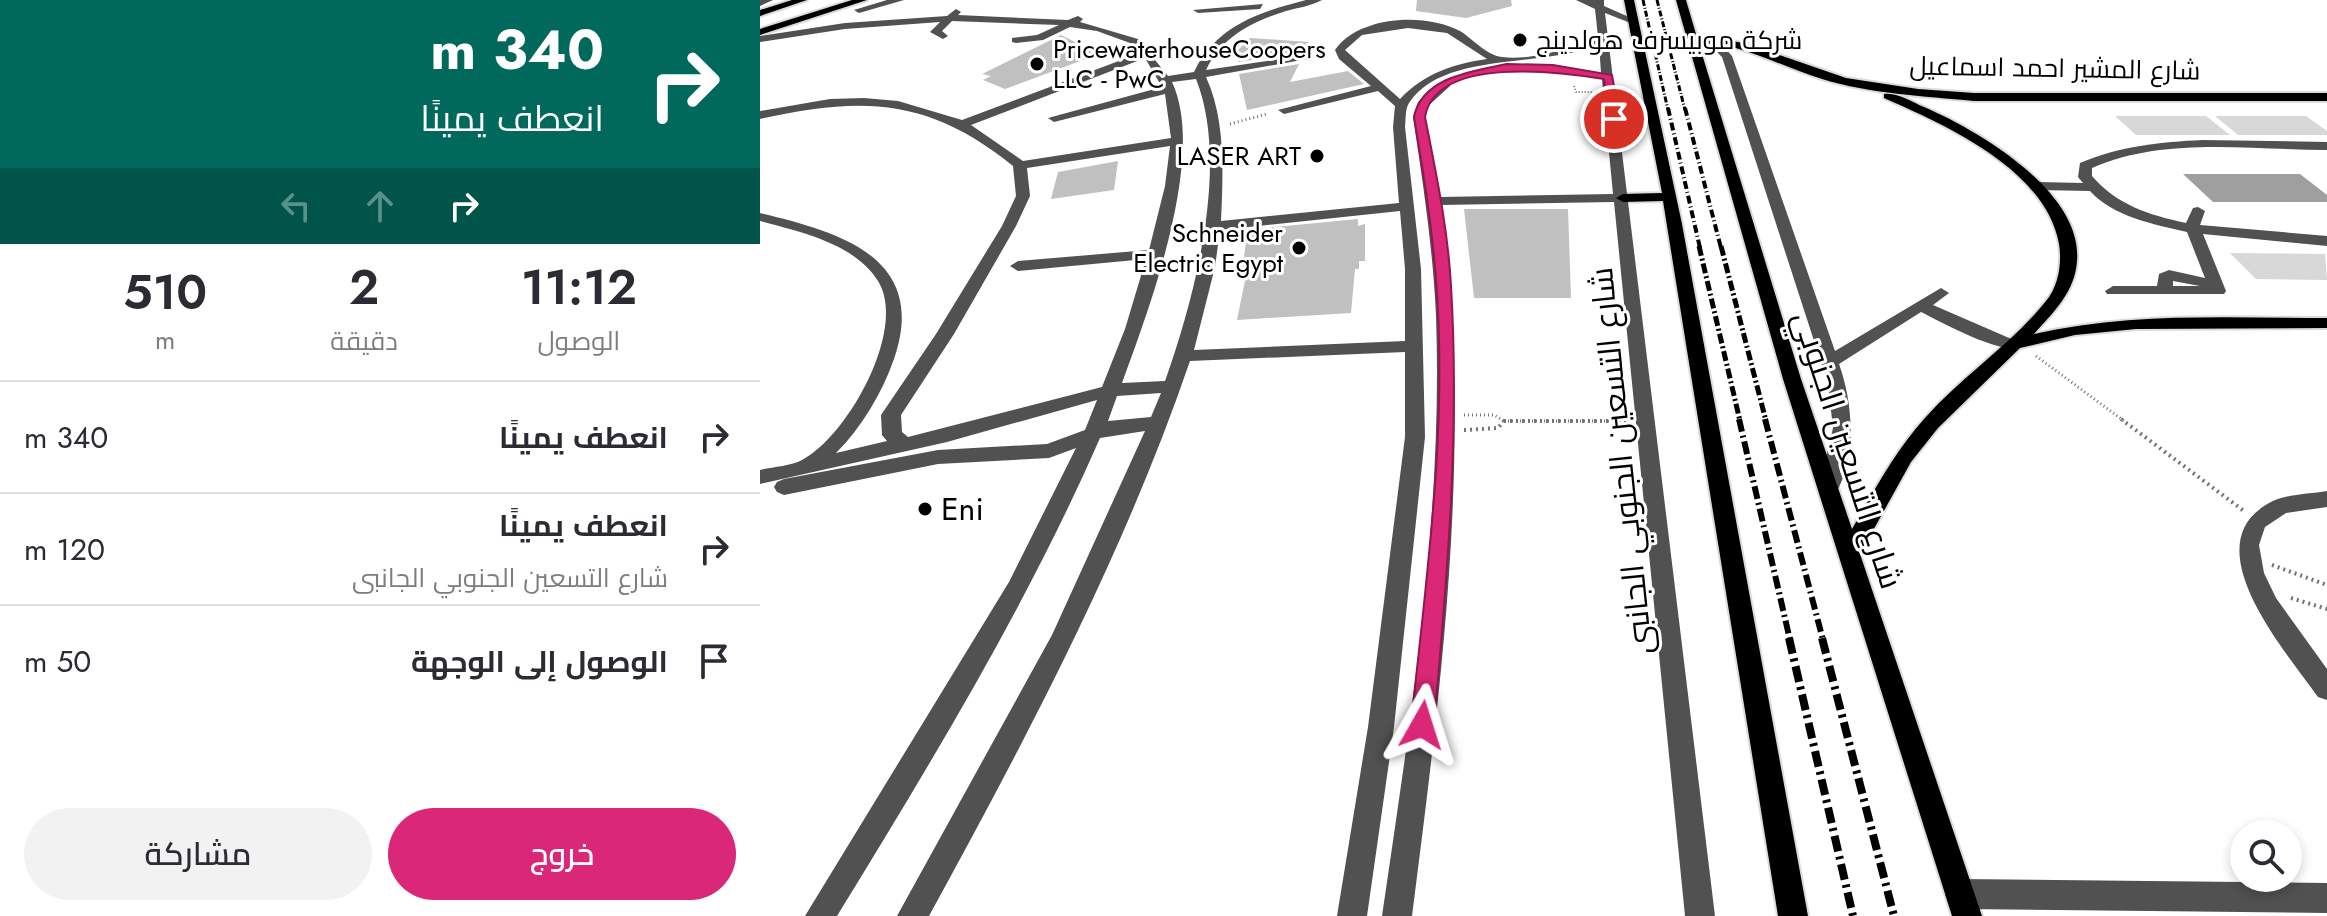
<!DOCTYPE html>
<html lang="ar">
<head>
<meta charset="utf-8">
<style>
  :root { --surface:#fff; --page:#f2f2f3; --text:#2b2b33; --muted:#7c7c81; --line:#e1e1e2; --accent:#db2777 }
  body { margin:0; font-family:Jost,Cairo,sans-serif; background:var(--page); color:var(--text); direction:rtl; height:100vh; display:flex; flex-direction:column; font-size:30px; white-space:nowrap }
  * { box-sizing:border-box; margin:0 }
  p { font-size:26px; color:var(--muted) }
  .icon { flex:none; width:44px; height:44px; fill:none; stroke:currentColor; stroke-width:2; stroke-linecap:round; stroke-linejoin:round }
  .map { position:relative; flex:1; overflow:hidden; direction:ltr }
  .panel { display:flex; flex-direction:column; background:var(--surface); width:760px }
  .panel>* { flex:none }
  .top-card { background:#00695c; color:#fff; overflow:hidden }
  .fabs { position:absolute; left:1470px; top:820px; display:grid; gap:16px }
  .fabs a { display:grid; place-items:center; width:72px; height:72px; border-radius:50%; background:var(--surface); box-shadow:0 4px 12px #0003; font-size:40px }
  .pin { position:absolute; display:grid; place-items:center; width:68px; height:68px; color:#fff; margin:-34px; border:4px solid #fff; border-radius:50%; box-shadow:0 2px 8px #0007 }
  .me { position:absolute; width:88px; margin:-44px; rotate:6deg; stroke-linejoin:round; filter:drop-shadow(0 0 6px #0008) }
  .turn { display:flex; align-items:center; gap:28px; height:168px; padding:0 24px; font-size:36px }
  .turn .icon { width:104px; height:104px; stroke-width:2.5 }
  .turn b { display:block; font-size:56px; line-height:68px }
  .lanes { display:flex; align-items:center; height:76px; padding:0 24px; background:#0003; justify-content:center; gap:40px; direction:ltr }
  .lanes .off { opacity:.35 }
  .eta { display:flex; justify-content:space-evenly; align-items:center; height:136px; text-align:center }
  .eta b { font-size:48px; font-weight:600; line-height:56px }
  .button { display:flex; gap:16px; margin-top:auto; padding:16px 24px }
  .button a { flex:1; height:92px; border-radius:48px; background:var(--accent); color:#fff; font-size:32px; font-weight:600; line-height:92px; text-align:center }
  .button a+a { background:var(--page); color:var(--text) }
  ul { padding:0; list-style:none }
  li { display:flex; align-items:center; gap:24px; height:112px; padding:0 24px; border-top:2px solid var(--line) }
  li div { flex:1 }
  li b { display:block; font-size:30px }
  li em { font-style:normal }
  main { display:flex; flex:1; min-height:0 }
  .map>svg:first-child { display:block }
  .green { fill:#d8d8d8 }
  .water { fill:#9f9f9f }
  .building { fill:#c0c0c0 }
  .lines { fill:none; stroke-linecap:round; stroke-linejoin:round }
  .major-casing { stroke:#dbdbdb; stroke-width:4 }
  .path-far2 { stroke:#737373; stroke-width:2; stroke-dasharray:1 2; stroke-linecap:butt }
  .path-far1 { stroke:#737373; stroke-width:3; stroke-dasharray:1 3; stroke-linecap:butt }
  .path { stroke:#737373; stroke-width:4; stroke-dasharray:2 4; stroke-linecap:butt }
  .minor { fill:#515151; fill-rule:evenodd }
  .major { fill:#000; fill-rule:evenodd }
  .rail-far4 { stroke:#000; stroke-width:3; stroke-dasharray:6 2 1 2; stroke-linecap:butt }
  .rail-far3 { stroke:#000; stroke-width:4; stroke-dasharray:8 3 1 3; stroke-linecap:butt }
  .rail-far2 { stroke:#000; stroke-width:5; stroke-dasharray:10 3 2 3; stroke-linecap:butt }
  .rail-far1 { stroke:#000; stroke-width:6; stroke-dasharray:13 4 2 4; stroke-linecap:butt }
  .rail { stroke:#000; stroke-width:8; stroke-dasharray:16 5 3 5; stroke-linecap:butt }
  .route { fill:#db2777; stroke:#8e194d; stroke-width:2 }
  .poi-dot { fill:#000; stroke:#fff; stroke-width:3 }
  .labels { text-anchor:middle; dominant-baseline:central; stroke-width:6; stroke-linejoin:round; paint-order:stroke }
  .far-poi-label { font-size:26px; fill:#000; stroke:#fff; text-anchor:start }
  .far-street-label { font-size:26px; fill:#000; stroke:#fff }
  .street-label { font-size:32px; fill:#000; stroke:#fff }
  .poi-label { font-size:32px; fill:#000; stroke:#fff; text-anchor:start }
</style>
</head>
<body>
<main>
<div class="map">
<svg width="1567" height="916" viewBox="0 0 1567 916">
  <rect width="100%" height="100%" fill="#fff"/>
  <g class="green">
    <path d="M1355,116H1446L1470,135H1376Z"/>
    <path d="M1455,116H1546L1567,131V135H1478Z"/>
    <path d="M1470,253L1565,254L1567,280L1496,279Z"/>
  </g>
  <path class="water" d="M1423,174H1540L1567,195V202H1453Z"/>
  <g class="building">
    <path d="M657,0H751L752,6L706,18L656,11Z"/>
    <path d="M301,35L339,54L245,89L223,80L231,76L222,74Z"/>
    <path d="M490,38L549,42L544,53L478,62V50Z"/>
    <path d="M539,64L530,82L588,71L604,84L487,110L479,74Z"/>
    <path d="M358,161L354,190L291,199L298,172Z"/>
    <path d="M704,209H808L811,298H714Z"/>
    <path d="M598,219V226L605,224V261H599V269H595L591,313L477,320L487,271H482L487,234H493L494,229Z"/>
  </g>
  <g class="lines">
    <defs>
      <g id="major">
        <path d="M32,0H47L0,16V10Z"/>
        <path d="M92,0H107L0,35V29Z"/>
        <path d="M864,0H874L922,224L1048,916H1018L903,201L863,202L856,198L863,194L902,193Z"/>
        <path d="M916,0H926L936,34L988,44L1086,78L1158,89L1214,93H1567V101H1214C1163,96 1111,94 1062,79C1020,66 982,44 938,41L1041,379L1092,529C1114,491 1135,451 1165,418C1203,375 1251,345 1286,301C1299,286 1302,262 1299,244C1286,170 1186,125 1124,98V94C1137,92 1152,102 1164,107C1218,130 1323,192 1317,261C1315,292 1293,313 1274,334C1370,312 1469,318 1567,318V328L1376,329L1315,335L1260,348L1178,428L1151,462L1100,554L1222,916H1192L1023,379Z"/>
      </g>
    </defs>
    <use href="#major" class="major-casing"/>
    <path class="path-far2" d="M814,86L816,92H832"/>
    <g class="path-far1">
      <path d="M470,124L507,114"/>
      <path d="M1276,356L1364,421"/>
      <path d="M704,415H734L744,421"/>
      <path d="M744,421H867"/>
    </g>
    <g class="path">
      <path d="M1361,419L1484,511"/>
      <path d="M744,421H867"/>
      <path d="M704,430L738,428L744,421L741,419"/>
      <path d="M1512,565L1567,585"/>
      <path d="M1531,598L1567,609"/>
    </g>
    <g class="minor">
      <path d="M0,0H13L0,6Z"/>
      <path d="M127,0H144L99,13L94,10Z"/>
      <path d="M546,0H562C551,6 537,8 526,11C491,22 462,37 446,70L548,55L553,58L446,77C466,120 463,175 461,221L639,203L633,127L635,106L618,91L524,114L518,110L611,86L579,59L575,50C598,16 665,12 700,31C713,39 726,55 742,57C769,61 813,48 838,37L835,9L816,0H844V6L878,21L873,24L845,13L955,916H925L854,202L681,205C690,259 692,315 694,369C699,552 675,735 652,916H622C651,718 683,518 676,316C673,249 663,183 653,117L658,102L682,82H690V86L668,106L665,117L679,197L853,194L842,79L769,67L775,64L841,73L839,44C784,69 684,50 649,103C645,109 646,119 645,127L661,269L665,437L634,727L607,916H577L608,727L645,437V352L430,361C364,554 267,737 169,916H137L292,635L385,431L340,438C267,605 172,761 77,916H45L249,582L316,448L289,458L178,464L24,495L17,492L14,487L17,482L24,479L178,450L287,444L325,430L337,400L187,442L0,484V470C12,467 31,466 42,460C87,437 148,329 118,281C94,243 40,232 0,221V213C79,232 169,257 134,359C122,393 102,427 76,453L127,441L122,435L121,415L176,334L242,226L256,196L253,166C169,98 103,96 0,119V111L70,99L104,98L138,101L202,120L380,53L370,43L337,31L310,27L283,40L256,43L252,42V38L277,35L299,25L192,21L182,31L188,36L183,39L170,32L180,22L85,29L0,42V36L85,23L187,16L196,9L201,12L198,15L308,20L318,16L323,19L320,22L378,39L408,76L434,72C456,26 499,12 546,0ZM648,28L687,33L727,59C693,64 665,73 640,99L585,50L602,35ZM385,58L402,87L288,118L294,122L405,94L411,138L263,161L211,125ZM436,79C470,164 435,297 405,381L362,383C389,309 447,156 412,82ZM410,146L405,186L389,250L258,261L250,266L258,271L386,259L365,329L342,387L148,437L142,432L141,415L194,334L256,226L270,196L267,168ZM640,211L645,269V341L434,350L455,267L460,230ZM401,393L391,417L348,421L357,396Z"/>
      <path d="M503,4L500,9L438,13L433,10Z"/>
      <path d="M934,37L961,44L972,56L1075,351L1181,288L1189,293L1173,305L1263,344L1260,348C1237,353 1183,323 1161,312L1079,364C1093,403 1097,456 1076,493H1062L1059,488L1073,428L1068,384L962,57L953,48L930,42V38Z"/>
      <path d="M1443,140L1567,142V150C1490,150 1404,136 1332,168V176C1357,205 1389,215 1426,223L1433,208L1438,207L1445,211L1440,225L1567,236V246L1443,234L1466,291L1464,294H1347L1345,291L1353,286H1397L1399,274L1409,270L1445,278L1427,232C1393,224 1354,217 1330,191L1278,190L1271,186L1278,182L1323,183L1318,177L1320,163C1360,146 1400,142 1443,140ZM1413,281L1440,286H1413Z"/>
      <path d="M1567,491V507L1526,513L1505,527L1499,545L1504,573L1516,598L1567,669V700L1558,697C1525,650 1429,542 1513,501C1528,494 1550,494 1567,491Z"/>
      <path d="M1200,879L1567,883V913L1200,909L1189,905L1185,894L1189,883Z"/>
    </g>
    <use href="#major" class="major"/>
    <g class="rail-far4">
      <path d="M883,0L908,110"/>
      <path d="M897,0L925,110"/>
    </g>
    <g class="rail-far3">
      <path d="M908,108L940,248"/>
      <path d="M925,108L961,248"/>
    </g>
    <g class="rail-far2">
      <path d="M939,246L980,421"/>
      <path d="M961,246L1006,421"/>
    </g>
    <g class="rail-far1">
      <path d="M979,419L1030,640"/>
      <path d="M1005,419L1063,640"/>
    </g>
    <g class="rail">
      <path d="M1029,638L1093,916"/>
      <path d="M1062,638L1134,916"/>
    </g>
  </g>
  <path class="route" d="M747,64L793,65L852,75L860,119L854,123L848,119L844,79C800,72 676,55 665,117C676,173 688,229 691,286C700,433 687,579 674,725L671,733L662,736L654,733L651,725C666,579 688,428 676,280C672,225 663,171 654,117C662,77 713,71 747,64Z"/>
  <g class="poi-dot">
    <circle cx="760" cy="40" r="8"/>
    <circle cx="277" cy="64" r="8"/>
    <circle cx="557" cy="156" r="8"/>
    <circle cx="539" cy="248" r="8"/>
    <circle cx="165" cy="509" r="8"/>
  </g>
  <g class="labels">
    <g class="far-poi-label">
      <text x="776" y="40">شركة موبيسرف هولدينج</text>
      <text x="293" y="49">PricewaterhouseCoopers<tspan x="293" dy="30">LLC - PwC</tspan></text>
      <text x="541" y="156" text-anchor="end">LASER ART</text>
      <text x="523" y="233" text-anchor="end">Schneider<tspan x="523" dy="30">Electric Egypt</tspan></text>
    </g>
    <g class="far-street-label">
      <text transform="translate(1295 68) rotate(1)">شارع المشير احمد اسماعيل</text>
    </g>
    <g class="street-label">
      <text transform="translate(1088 450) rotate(72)">شارع التسعين الجنوبي</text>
      <text transform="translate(861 461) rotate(-96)">شارع التسعين الجنوبي الجانبى</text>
    </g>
    <g class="poi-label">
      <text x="181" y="509">Eni</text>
    </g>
  </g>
</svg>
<div class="fabs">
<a><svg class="icon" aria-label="search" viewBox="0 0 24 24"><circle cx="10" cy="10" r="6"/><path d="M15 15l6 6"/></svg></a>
</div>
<div class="pin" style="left:854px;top:119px;background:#d93025"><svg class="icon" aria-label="arrive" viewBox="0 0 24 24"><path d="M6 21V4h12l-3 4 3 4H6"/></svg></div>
<svg class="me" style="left:662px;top:725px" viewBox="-20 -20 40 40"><path d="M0-17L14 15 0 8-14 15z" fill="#db2777" stroke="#fff" stroke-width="4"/></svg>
</div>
<section class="panel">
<div class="top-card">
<div class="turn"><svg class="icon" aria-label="right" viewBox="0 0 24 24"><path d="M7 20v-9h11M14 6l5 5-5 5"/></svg><div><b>340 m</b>انعطف يمينًا</div></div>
<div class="lanes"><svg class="icon off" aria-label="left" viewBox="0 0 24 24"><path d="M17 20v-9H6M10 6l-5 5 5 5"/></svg><svg class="icon off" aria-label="ahead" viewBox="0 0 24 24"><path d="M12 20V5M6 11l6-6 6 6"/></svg><svg class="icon" aria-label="right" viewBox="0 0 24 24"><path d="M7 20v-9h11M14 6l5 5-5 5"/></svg></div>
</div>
<div class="eta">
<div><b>11:12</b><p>الوصول</p></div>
<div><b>2</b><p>دقيقة</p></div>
<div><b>510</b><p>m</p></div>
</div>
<ul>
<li><svg class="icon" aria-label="right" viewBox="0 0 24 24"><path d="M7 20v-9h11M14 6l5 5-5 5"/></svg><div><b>انعطف يمينًا</b></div><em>340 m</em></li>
<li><svg class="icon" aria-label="right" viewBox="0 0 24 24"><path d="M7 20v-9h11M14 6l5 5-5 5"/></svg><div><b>انعطف يمينًا</b><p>شارع التسعين الجنوبي الجانبى</p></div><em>120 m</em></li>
<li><svg class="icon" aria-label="arrive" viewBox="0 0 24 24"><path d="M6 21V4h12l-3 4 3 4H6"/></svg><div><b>الوصول إلى الوجهة</b></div><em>50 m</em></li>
</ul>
<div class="button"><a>خروج</a><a>مشاركة</a></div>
</section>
</main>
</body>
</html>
